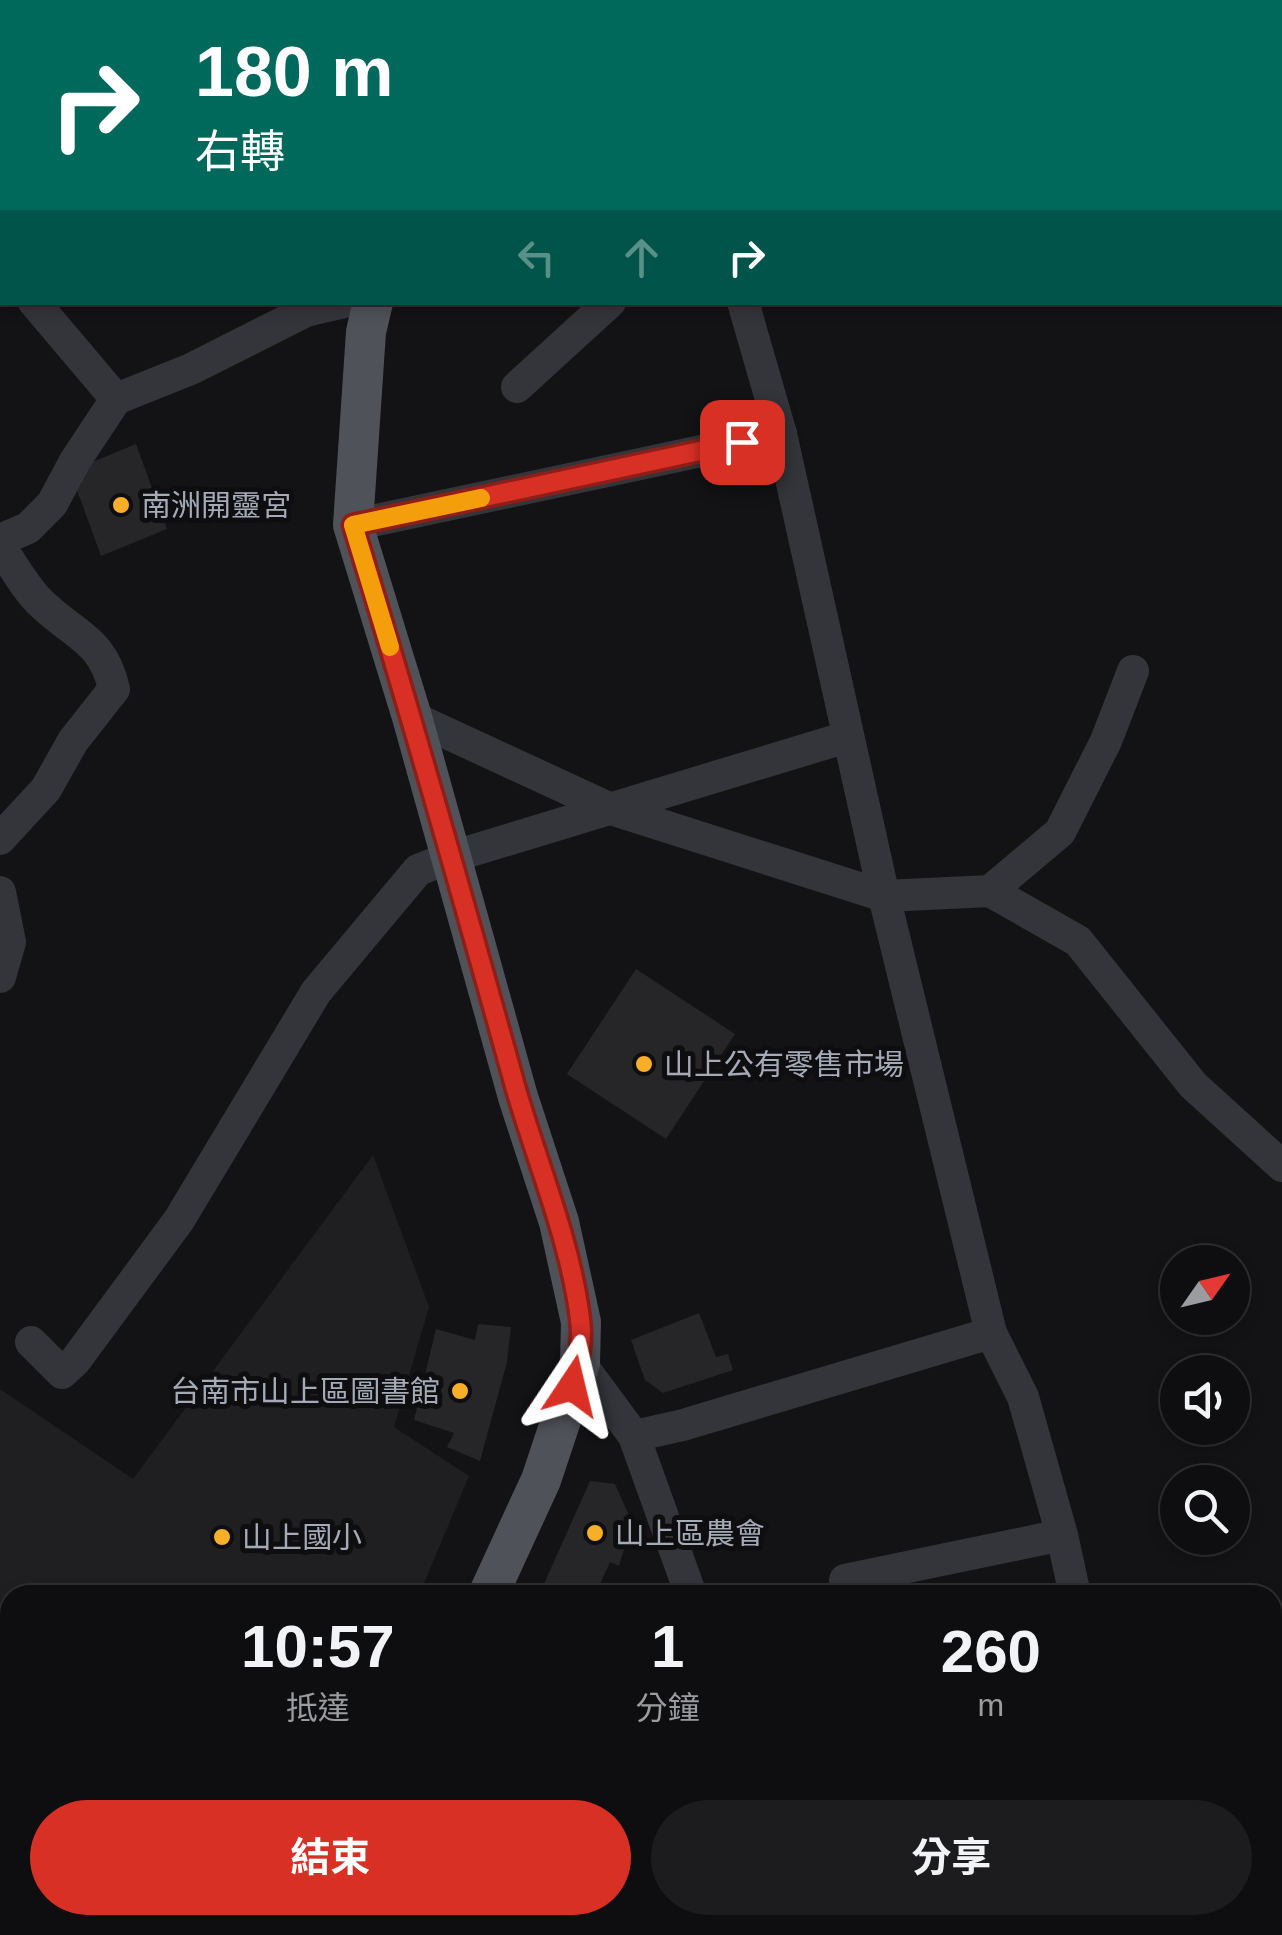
<!DOCTYPE html>
<html lang="zh-TW">
<head>
<meta charset="utf-8">
<style>
  :root { --surface:#0e0e10; --page:#1c1c1e; --text:#f1f3f6; --muted:#9b9c9f; --line:#2e2e30; --accent:#d93025 }
  body { margin:0; font-family:Helvetica,"Noto Sans TC",sans-serif; background:var(--page); color:var(--text); height:100vh; display:flex; flex-direction:column; font-size:38px; white-space:nowrap }
  * { box-sizing:border-box; margin:0 }
  p { font-size:32px; color:var(--muted) }
  .icon { flex:none; width:55px; height:55px; fill:none; stroke:currentColor; stroke-width:2; stroke-linecap:round; stroke-linejoin:round }
  .map { position:relative; flex:1; overflow:hidden }
  .panel { position:absolute; left:0px; top:1585px; width:1282px; height:350px; display:flex; flex-direction:column; background:var(--surface); border-radius:30px 30px 0 0; box-shadow:0 5px 15px #0003,0 0 0 2px var(--line) }
  .panel>* { flex:none }
  .hud { position:absolute; left:0px; top:0px; width:1282px; height:305px; box-shadow:0 5px 15px #0003,0 0 0 2px var(--line); background:#00695c; color:#fff; overflow:hidden }
  .needle { width:65px; rotate:56deg }
  .buttons { position:absolute; left:1160px; top:1245px; display:grid; gap:20px }
  .buttons a { display:grid; place-items:center; width:90px; height:90px; border-radius:50%; background:var(--surface); box-shadow:0 5px 15px #0003,0 0 0 2px var(--line); font-size:50px }
  .pin { position:absolute; display:grid; place-items:center; width:85px; height:85px; color:#fff; margin:-42px; border-radius:20px; box-shadow:0 5px 15px #0006 }
  .me { position:absolute; width:110px; margin:-55px; rotate:10deg; stroke-linejoin:round; filter:drop-shadow(0 0 8px #0008) }
  .turn { display:flex; align-items:center; gap:35px; height:210px; padding:0 30px; font-size:45px }
  .turn .icon { width:130px; height:130px; stroke-width:2.5 }
  .turn b { display:block; font-size:70px; line-height:85px }
  .lanes { display:flex; align-items:center; height:95px; padding:0 30px; background:#0003; justify-content:center; gap:50px; direction:ltr }
  .lanes .off { opacity:.35 }
  .eta { display:flex; justify-content:space-evenly; align-items:center; height:170px; text-align:center }
  .eta b { font-size:60px; font-weight:700; line-height:70px }
  .button { display:flex; gap:20px; margin-top:auto; padding:20px 30px }
  .button a { flex:1; height:115px; border-radius:60px; background:var(--accent); color:#fff; font-size:40px; font-weight:700; line-height:115px; text-align:center }
  .button a+a { background:var(--page); color:var(--text) }
  .map>svg:first-child { display:block }
  .built { fill:#1f1f22 }
  .green { fill:#19201a }
  .building { fill:#262629 }
  .lines { fill:none; stroke-linecap:round; stroke-linejoin:round }
  .minor { stroke:#34353a; stroke-width:32 }
  .major { stroke:#505259; stroke-width:40 }
  .route-casing { stroke:#8d1f18; stroke-width:25 }
  .route { stroke:#d93025; stroke-width:18 }
  .slow { stroke:#f59e0b; stroke-width:18 }
  .poi-dot { fill:#f8ae29; stroke:#0e0e10; stroke-width:4 }
  .labels { text-anchor:middle; dominant-baseline:central; stroke-width:10; stroke-linejoin:round; paint-order:stroke }
  .poi-label { font-size:30px; fill:#a4aab6; stroke:#0e0e10; text-anchor:start }
</style>
</head>
<body>
<div class="map">
<svg width="1282" height="1935" viewBox="0 0 1282 1935">
  <rect width="100%" height="100%" fill="#131315"/>
  <path class="built" d="M373,1155L429,1307L394,1427L469,1476L419,1595H10V1819L0,1813V1389L133,1479Z"/>
  <path class="green" d="M1282,1636V1866L1273,1871L1272,1647Z"/>
  <g class="building">
    <path d="M136,444L167,529L101,556L74,482L85,465Z"/>
    <path d="M636,969L735,1034L666,1139L567,1074Z"/>
    <path d="M699,1313L716,1357L728,1354L733,1370L663,1393L645,1380L631,1340Z"/>
    <path d="M478,1324L511,1327L507,1362L480,1461L447,1447L454,1433L414,1420L436,1329L475,1340Z"/>
    <path d="M590,1481L615,1484L631,1520L617,1546L624,1549L619,1566L610,1562L595,1595H539Z"/>
  </g>
  <g class="lines">
    <g class="minor">
      <path d="M220,0L223,2"/>
      <path d="M504,2L507,0"/>
      <path d="M728,2V0"/>
      <path d="M0,103L2,100"/>
      <path d="M0,263L2,266"/>
      <path d="M34,302L116,399"/>
      <path d="M743,302L781,434L884,896L991,1333L1023,1397L1062,1535L1075,1595"/>
      <path d="M517,387L610,302"/>
      <path d="M353,525L781,434"/>
      <path d="M0,540L28,528L52,504L75,461L116,399L191,369L306,311L345,302"/>
      <path d="M0,546C13,565 26,590 43,605C77,637 103,640 114,689L73,741L46,789L0,839"/>
      <path d="M412,717L611,809L884,896L990,891L1078,941L1193,1085L1282,1166"/>
      <path d="M990,891L1060,832L1106,741L1133,671"/>
      <path d="M0,892L10,942L0,977"/>
      <path d="M31,1342L62,1373L75,1361L179,1220L316,992L418,870L451,857L847,737"/>
      <path d="M580,1363L634,1436L691,1595"/>
      <path d="M634,1436L683,1425L991,1333"/>
      <path d="M845,1580L1062,1535"/>
      <path d="M0,1854L10,1861"/>
      <path d="M1272,1901L1282,1898"/>
      <path d="M92,1925L104,1935"/>
      <path d="M810,1925L814,1935"/>
      <path d="M1142,1935L1180,1925"/>
    </g>
    <g class="major">
      <path d="M411,2V0"/>
      <path d="M373,302L366,332L353,525L412,717L518,1097L559,1222L581,1322L580,1363L541,1480L488,1595"/>
      <path d="M215,1935L227,1925"/>
    </g>
  </g>
  <g class="lines">
    <defs>
      <path id="route" d="M572,1386C579,1364 583,1342 580,1319C570,1239 537,1163 515,1086C463,898 410,711 353,525L742,442"/>
    </defs>
    <use href="#route" class="route-casing"/>
    <use href="#route" class="route"/>
    <path class="slow" d="M390,647L353,525L481,498"/>
  </g>
  <g class="poi-dot">
    <circle cx="121" cy="505" r="10"/>
    <circle cx="644" cy="1064" r="10"/>
    <circle cx="460" cy="1391" r="10"/>
    <circle cx="595" cy="1533" r="10"/>
    <circle cx="222" cy="1537" r="10"/>
  </g>
  <g class="labels">
    <g class="poi-label">
      <text x="141" y="505">南洲開靈宮</text>
      <text x="664" y="1064">山上公有零售市場</text>
      <text x="440" y="1391" text-anchor="end">台南市山上區圖書館</text>
      <text x="615" y="1533">山上區農會</text>
      <text x="242" y="1537">山上國小</text>
    </g>
  </g>
</svg>
<div class="buttons">
<a><svg class="needle" viewBox="-14 -14 28 28"><path d="M0-13l5 13h-10z" fill="#e53935"/><path d="M0 13l5-13h-10z" fill="#9b9c9f"/></svg></a>
<a><svg class="icon" aria-label="sound" viewBox="0 0 24 24"><path d="M4 9h4l5-4v14l-5-4H4zM17 9q2 3 0 6"/></svg></a>
<a><svg class="icon" aria-label="search" viewBox="0 0 24 24"><circle cx="10" cy="10" r="6"/><path d="M15 15l6 6"/></svg></a>
</div>
<div class="pin" style="left:742px;top:442px;background:#d93025"><svg class="icon" aria-label="arrive" viewBox="0 0 24 24"><path d="M6 21V4h12l-3 4 3 4H6"/></svg></div>
<svg class="me" style="left:572px;top:1386px" viewBox="-20 -20 40 40"><path d="M0-17L14 15 0 8-14 15z" fill="#d93025" stroke="#fff" stroke-width="4"/></svg>
<div class="hud">
<div class="turn"><svg class="icon" aria-label="right" viewBox="0 0 24 24"><path d="M7 20v-9h11M14 6l5 5-5 5"/></svg><div><b>180 m</b>右轉</div></div>
<div class="lanes"><svg class="icon off" aria-label="left" viewBox="0 0 24 24"><path d="M17 20v-9H6M10 6l-5 5 5 5"/></svg><svg class="icon off" aria-label="ahead" viewBox="0 0 24 24"><path d="M12 20V5M6 11l6-6 6 6"/></svg><svg class="icon" aria-label="right" viewBox="0 0 24 24"><path d="M7 20v-9h11M14 6l5 5-5 5"/></svg></div>
</div>
<section class="panel">
<div class="eta">
<div><b>10:57</b><p>抵達</p></div>
<div><b>1</b><p>分鐘</p></div>
<div><b>260</b><p>m</p></div>
</div>
<div class="button"><a>結束</a><a>分享</a></div>
</section>
</div>
</body>
</html>
